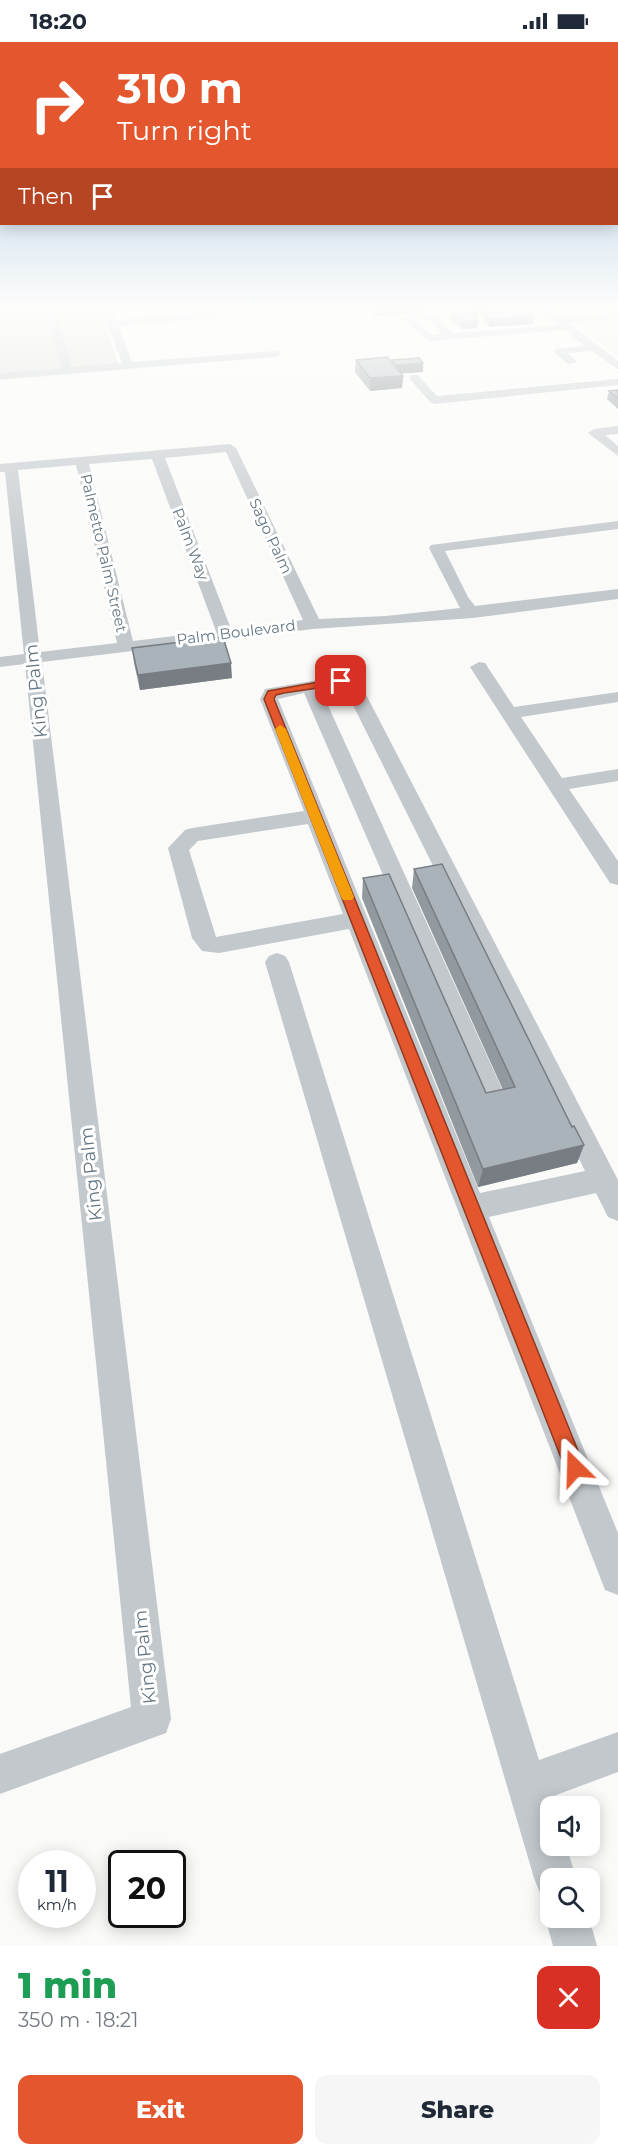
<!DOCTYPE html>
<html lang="en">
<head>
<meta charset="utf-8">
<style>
  :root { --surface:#fff; --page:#f6f6f7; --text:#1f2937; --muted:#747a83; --accent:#e4572e }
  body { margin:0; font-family:Montserrat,sans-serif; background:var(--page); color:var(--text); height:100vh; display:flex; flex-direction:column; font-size:22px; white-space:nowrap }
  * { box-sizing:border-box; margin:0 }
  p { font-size:20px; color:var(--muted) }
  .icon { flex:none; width:33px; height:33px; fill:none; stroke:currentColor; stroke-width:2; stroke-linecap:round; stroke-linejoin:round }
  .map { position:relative; height:1904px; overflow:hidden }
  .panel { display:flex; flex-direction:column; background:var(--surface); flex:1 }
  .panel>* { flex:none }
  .hud { position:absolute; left:0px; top:0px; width:618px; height:183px; box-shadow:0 3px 15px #0003; background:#e4572e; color:#fff; overflow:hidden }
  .controls { position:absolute; left:540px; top:1754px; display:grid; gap:12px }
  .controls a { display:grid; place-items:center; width:60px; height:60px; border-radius:12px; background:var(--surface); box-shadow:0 3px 15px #0003; font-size:30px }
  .speed { position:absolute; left:18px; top:1808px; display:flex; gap:12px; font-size:30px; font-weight:700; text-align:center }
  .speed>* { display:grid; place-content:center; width:78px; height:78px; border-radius:50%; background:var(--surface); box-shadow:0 3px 15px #0003; line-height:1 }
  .speed small { font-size:15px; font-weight:400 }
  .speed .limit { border:3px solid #111; border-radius:9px; background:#fff; color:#111 }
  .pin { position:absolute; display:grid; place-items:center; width:51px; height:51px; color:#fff; margin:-26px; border-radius:12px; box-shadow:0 3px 9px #0006 }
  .me { position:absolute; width:66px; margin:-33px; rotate:338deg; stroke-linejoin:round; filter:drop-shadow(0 0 4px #0008) }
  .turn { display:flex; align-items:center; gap:21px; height:126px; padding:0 18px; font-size:27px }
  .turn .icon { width:78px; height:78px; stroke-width:2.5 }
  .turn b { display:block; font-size:42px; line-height:51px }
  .then { display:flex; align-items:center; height:57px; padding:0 18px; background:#0003; gap:12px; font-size:22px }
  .round { display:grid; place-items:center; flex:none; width:63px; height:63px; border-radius:12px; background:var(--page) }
  .overview { display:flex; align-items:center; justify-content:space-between; height:102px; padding:0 18px }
  h1 { font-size:36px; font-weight:800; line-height:45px; color:#1e9e55 }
  .button { display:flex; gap:12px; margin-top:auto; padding:12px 18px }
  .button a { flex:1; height:69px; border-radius:12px; background:var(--accent); color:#fff; font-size:24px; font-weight:800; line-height:69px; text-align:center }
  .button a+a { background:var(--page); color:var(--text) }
  .status { display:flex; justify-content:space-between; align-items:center; height:42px; padding:0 30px; background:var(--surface); direction:ltr }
  .status svg { height:16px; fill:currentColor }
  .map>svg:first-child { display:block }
  .built { fill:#e8e9e9 }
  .green { fill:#dadfd7 }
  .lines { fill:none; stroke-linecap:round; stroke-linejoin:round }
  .minor { fill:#c3c8cc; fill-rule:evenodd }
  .wall { fill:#929a9f }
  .shaded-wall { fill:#777d82 }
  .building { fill:#aab3b9; stroke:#777d82; stroke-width:1.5 }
  .route { fill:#e4572e; stroke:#94391e; stroke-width:1.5 }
  .slow { fill:#f59e0b }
  .labels { text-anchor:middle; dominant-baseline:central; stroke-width:6; stroke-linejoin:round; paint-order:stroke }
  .far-street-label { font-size:15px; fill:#657683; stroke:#fff }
  .street-label { font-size:18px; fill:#657683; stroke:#fff }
</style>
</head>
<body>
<div class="status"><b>18:20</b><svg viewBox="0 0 49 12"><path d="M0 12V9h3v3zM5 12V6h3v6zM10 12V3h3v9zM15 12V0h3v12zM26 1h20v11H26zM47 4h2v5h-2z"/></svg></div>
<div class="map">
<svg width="618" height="1904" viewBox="0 0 618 1904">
  <rect width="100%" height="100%" fill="#fafaf8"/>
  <path class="built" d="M553,265H618V314Z"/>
  <path class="green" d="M0,265H98L121,328L0,338Z"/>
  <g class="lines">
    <g class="minor">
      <path d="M0,265H7L0,270Z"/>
      <path d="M45,265H55L72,325L122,321L101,265H111L116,278L212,270L217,273L212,276L118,284L132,320L276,309L281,312L276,315L0,337V331L61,326Z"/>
      <path d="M536,265H547L562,276L618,271V277L569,281L618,319V327L592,309L568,311L577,320L568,322L555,311V307L585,304L565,288L429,299L403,276L408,273L434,272L453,291L558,283ZM428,277L442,292L432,293L416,278Z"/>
      <path d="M410,333H418L437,354L618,337V343L434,362L430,360L410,337Z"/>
      <path d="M618,384V392L605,393L618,404V414L588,391L594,387Z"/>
      <path d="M230,402L236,406L319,577L386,574L460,566L429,506L431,503L618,479V487L445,509L468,555L475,564L618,547V557L473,576L313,587L42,620L171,1677L166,1691L0,1752V1712L131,1665L25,622L0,625V615L24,612L5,430H0V422ZM226,410L303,578L231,587L165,416ZM152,417L216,589L133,599L89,422ZM76,423L117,601L40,610L18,428Z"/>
      <path d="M479,620L485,621L514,665L618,650V660L521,675L562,736L618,727V739L569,747L618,819V843L610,841L470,625Z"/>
      <path d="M341,634L357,637L360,641L618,1138V1179L608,1175L596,1151L489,1175L618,1491V1553L605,1548L600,1535L349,887L219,911L202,909L192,896L168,806L185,788L192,786L304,769L260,657L265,647ZM344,645L585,1129L480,1151L278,657L304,651L481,1058L485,1066L494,1069L503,1066L507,1058L321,648ZM308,782L343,872L216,895L189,808L198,799Z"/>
      <path d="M277,911L285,914L289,920L539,1718L618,1690V1730L551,1755L554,1764H550V1803H566L576,1836H550V1855L540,1851L534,1836L265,920L269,914Z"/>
      <path d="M550,1863V1875H589L597,1904H553L545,1875Z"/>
    </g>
  </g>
  <g class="wall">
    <path d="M364,265H430L429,270L375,274L371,268V267H366Z"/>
    <path d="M459,265H491V271L534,274L533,282L489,285L483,279L484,274L474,275L478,278L477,286L462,287L449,276L450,268L462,267Z"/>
    <path d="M356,318L392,320V318L423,330L401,331L403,334L402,346L370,349L355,330Z"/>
    <path d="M618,348V367L607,357L609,349Z"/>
    <path d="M132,606L232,636L140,648L134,621Z"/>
    <path d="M414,827L584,1103L577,1121L478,1145L362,856L363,836L486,1051L503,1048L412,846Z"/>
  </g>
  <g class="shaded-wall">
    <path d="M374,265H430L429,270L375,274V266Z"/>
    <path d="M492,266L491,273L484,272V274L470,275L471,267Z"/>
    <path d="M534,274L533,282L489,285L490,277Z"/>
    <path d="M478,278L477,286L462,287L463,280Z"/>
    <path d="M423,321V330L396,332V323Z"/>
    <path d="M403,334L402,346L370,349V336Z"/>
    <path d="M231,621L232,636L140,648L138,633Z"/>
    <path d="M584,1103L577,1121L478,1145L483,1127Z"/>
  </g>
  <g class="building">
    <path d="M468,265H491L492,266L471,267Z"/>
    <path d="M465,267L478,278L463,280L450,268Z"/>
    <path d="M527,268L534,274L490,277L484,272Z"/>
    <path d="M387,315L403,334L370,336L356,318Z"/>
    <path d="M419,316L423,321L396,323L392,318Z"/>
    <path d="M618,348V356L609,349Z"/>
    <path d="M223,595L231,621L138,633L132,606Z"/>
    <path d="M442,822L572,1085L574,1084L584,1103L483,1127L363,836L389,832L486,1051L515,1045L414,827Z"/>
  </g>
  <linearGradient id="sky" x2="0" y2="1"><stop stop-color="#96bcdc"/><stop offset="0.5" stop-color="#fdfdfc"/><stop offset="1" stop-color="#fdfdfc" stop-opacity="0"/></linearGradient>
  <rect width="618" height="531" fill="url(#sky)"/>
  <path class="route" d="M341,636L345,637V642L284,651L276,653L274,657L585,1426L582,1433L575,1436L568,1433L565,1426L264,657L268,649Z"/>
  <path class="slow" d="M280,683L286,687L354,855L352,858H343L341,855L275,687Z"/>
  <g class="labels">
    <g class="far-street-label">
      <text transform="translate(271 494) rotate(65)">Sago Palm</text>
      <text transform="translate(191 502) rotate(69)">Palm Way</text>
      <text transform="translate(104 511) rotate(77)">Palmetto Palm Street</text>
      <text transform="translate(236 590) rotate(-7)">Palm Boulevard</text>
    </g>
    <g class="street-label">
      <text transform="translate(36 649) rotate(-96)">King Palm</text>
      <text transform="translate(91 1132) rotate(-96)">King Palm</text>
      <text transform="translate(145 1615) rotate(-96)">King Palm</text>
    </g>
  </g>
</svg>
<div class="controls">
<a><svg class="icon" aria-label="sound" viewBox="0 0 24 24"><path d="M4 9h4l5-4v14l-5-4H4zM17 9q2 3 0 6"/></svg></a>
<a><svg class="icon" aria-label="search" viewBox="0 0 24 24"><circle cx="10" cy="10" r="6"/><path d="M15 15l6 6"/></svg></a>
</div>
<div class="speed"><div>11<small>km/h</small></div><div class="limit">20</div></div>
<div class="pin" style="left:341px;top:639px;background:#d93025"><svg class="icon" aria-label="arrive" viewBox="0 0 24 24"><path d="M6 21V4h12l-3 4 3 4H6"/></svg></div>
<svg class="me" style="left:575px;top:1426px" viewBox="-20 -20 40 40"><path d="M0-17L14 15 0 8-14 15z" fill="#e4572e" stroke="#fff" stroke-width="4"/></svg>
<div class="hud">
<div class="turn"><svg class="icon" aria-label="right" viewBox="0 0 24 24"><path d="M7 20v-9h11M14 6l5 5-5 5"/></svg><div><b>310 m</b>Turn right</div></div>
<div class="then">Then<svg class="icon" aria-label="arrive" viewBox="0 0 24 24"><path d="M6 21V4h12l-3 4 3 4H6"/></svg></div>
</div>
</div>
<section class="panel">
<div class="overview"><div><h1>1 min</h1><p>350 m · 18:21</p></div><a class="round" style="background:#d93025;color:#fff"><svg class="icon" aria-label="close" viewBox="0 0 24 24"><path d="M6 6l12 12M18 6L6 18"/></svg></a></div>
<div class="button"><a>Exit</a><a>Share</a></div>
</section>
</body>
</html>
